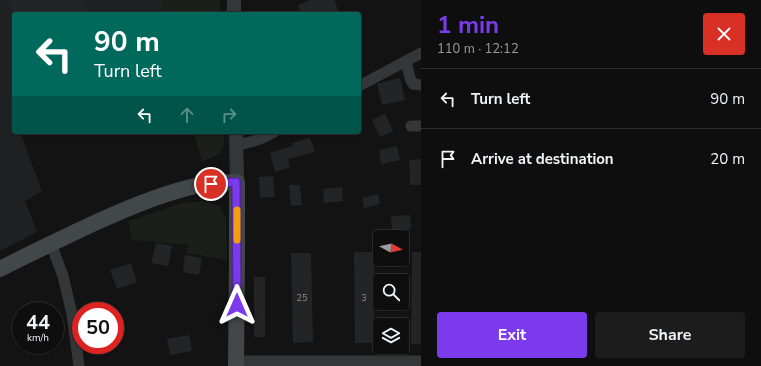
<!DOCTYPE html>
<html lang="en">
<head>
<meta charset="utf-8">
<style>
  :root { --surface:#0e0e0f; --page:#1c1c1d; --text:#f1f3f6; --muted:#9b9c9e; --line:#2e2e2f; --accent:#7c3aed }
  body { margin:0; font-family:"Nunito Sans",sans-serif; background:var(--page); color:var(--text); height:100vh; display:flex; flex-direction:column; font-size:15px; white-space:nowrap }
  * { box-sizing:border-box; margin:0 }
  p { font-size:13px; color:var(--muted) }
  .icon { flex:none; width:22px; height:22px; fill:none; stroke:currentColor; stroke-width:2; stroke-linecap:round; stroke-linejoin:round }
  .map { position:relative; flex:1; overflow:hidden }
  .panel { display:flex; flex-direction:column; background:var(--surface); width:340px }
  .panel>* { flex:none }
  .guide { position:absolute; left:12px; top:12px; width:349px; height:122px; border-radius:4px; box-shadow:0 1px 3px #0004,0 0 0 1px var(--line); background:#00695c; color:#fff; overflow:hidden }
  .needle { width:26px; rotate:98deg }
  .controls { position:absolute; left:373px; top:230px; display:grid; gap:8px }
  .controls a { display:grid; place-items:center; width:36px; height:36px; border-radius:4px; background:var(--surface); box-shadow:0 1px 3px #0004,0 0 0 1px var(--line); font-size:20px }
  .speed { position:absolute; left:12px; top:302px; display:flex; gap:8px; font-size:20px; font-weight:700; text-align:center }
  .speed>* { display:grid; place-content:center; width:52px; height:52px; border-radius:50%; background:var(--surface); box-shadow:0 1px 3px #0004,0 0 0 1px var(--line); line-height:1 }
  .speed small { font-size:10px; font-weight:400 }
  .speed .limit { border:6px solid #d22; background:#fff; color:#111 }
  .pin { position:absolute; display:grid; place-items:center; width:34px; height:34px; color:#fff; margin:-17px; border:2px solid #fff; border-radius:50%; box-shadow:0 1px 4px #0007 }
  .me { position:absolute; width:44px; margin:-22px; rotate:0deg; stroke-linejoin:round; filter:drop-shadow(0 0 3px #0008) }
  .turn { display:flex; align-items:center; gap:14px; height:84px; padding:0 16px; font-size:18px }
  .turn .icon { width:52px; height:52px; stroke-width:2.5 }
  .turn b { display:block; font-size:28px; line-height:34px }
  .lanes { display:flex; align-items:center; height:38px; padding:0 16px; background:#0003; justify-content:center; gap:20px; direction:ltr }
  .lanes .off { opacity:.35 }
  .round { display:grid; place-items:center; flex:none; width:42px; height:42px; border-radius:4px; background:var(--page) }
  .summary { display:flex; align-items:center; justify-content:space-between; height:68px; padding:0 16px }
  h1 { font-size:24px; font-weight:700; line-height:30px; color:var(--accent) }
  .primary-button { display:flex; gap:8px; margin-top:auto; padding:8px 16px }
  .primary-button a { flex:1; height:46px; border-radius:4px; background:var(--accent); color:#fff; font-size:16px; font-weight:700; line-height:46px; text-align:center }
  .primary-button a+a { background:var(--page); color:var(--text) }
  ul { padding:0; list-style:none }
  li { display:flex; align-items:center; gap:12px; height:60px; padding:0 16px; border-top:1px solid var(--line) }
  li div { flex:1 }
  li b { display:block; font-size:15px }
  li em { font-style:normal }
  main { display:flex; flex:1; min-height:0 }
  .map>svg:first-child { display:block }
  .built { fill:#1f2021 }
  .green { fill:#1b1e19 }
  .building { fill:#232425 }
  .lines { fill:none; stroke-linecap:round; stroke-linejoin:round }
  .minor { stroke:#343739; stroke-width:11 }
  .tertiary { stroke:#343739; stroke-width:14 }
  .secondary { stroke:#424748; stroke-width:16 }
  .route-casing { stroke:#51269a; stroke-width:10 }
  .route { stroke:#7c3aed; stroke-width:7 }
  .slow { stroke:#f59e0b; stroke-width:7 }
  .labels { text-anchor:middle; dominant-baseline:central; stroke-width:4; stroke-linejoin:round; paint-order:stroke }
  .number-label { font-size:9px; fill:#848e90 }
</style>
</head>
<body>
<main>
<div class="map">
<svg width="421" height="366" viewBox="0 0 421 366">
  <rect width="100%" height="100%" fill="#131314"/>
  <path class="built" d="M0,0H162L165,14H14V132H20L42,191L25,201L37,232L0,251Z"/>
  <g class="green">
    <path d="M162,0H220V14H165Z"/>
    <path d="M194,132H224V144L220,154L202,162Z"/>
    <path d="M207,201L221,207L226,219L227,260L186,253L188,245L132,240L128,221L182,203Z"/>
  </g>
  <g class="building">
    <path d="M8,0H84L88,14H12Z"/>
    <path d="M310,0H334L340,14H301L298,5Z"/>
    <path d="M400,78L405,100L382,105L377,84L380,83Z"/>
    <path d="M385,114L393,131L380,137L372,120Z"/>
    <path d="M310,138L315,152L288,159L290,167L275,172L270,153L293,146L292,143Z"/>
    <path d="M397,146L400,160L381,164L379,150Z"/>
    <path d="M421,159V185H410L409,160Z"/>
    <path d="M273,176L275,197L260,198L259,177Z"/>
    <path d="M289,185H300L302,205L291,206Z"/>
    <path d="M342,187L343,201L324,203L323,189Z"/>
    <path d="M378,194L380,204L364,208L362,198Z"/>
    <path d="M410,215L411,229L392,230L391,216Z"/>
    <path d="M156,243L172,246L168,266L151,263Z"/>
    <path d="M354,252H374V343H355Z"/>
    <path d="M412,252H421V344H411Z"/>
    <path d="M291,253H311L313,342L293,343Z"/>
    <path d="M185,255L202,258L199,275L183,272Z"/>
    <path d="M131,263L137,282L117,289L110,270Z"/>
    <rect x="254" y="277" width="11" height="60"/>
    <path d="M189,335L192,351L170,355L167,339Z"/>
  </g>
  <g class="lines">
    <g class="minor">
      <path d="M406,61L410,78L413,84L421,85"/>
      <path d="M359,86L421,53"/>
      <path d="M411,126H421"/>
      <path d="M236,144C250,144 262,139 274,132"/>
      <path d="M51,244L63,276L72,314L79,366"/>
      <path d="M236,361H421"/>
    </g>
    <g class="tertiary">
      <path d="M234,0V14"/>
      <path d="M236,132L237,182"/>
    </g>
    <path class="secondary" d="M0,269C29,254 59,240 88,226C121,211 155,196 191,187C206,183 221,183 237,182V263L236,366"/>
  </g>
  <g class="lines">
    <defs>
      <path id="route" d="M211,184L236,182L237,305"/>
    </defs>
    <use href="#route" class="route-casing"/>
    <use href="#route" class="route"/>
    <path class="slow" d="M237,210V240"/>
  </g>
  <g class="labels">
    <g class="number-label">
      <text x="302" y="298">25</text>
      <text x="364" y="298">3</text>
    </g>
  </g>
</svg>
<div class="controls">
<a><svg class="needle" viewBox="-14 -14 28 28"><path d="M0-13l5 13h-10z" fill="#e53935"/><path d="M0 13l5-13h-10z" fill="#9b9c9e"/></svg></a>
<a><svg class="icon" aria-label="search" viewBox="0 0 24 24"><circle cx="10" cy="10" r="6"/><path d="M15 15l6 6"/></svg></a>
<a><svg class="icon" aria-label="layers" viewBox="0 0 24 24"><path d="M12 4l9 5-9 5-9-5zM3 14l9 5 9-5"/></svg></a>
</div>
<div class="speed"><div>44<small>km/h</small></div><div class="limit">50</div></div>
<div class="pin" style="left:211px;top:184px;background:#d93025"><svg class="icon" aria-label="arrive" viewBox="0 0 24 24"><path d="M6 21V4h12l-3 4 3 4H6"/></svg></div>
<svg class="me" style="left:237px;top:305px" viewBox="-20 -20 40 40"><path d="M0-17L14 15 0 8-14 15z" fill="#7c3aed" stroke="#fff" stroke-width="4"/></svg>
<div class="guide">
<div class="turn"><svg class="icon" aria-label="left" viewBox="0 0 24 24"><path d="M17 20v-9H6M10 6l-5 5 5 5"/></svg><div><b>90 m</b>Turn left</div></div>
<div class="lanes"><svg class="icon" aria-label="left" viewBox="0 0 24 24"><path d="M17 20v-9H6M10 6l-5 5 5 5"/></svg><svg class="icon off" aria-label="ahead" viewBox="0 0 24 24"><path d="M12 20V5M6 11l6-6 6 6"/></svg><svg class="icon off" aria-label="right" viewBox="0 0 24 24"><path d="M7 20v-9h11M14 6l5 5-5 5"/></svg></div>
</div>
</div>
<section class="panel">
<div class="summary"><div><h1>1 min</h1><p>110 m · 12:12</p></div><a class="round" style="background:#d93025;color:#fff"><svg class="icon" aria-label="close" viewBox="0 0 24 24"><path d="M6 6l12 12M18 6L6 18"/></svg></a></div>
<ul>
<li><svg class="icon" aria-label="left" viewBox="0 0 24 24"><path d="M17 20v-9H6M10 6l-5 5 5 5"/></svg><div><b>Turn left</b></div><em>90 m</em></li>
<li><svg class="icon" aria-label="arrive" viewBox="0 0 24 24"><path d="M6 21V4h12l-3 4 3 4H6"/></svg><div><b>Arrive at destination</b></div><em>20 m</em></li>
</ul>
<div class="primary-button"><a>Exit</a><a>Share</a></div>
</section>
</main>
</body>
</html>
